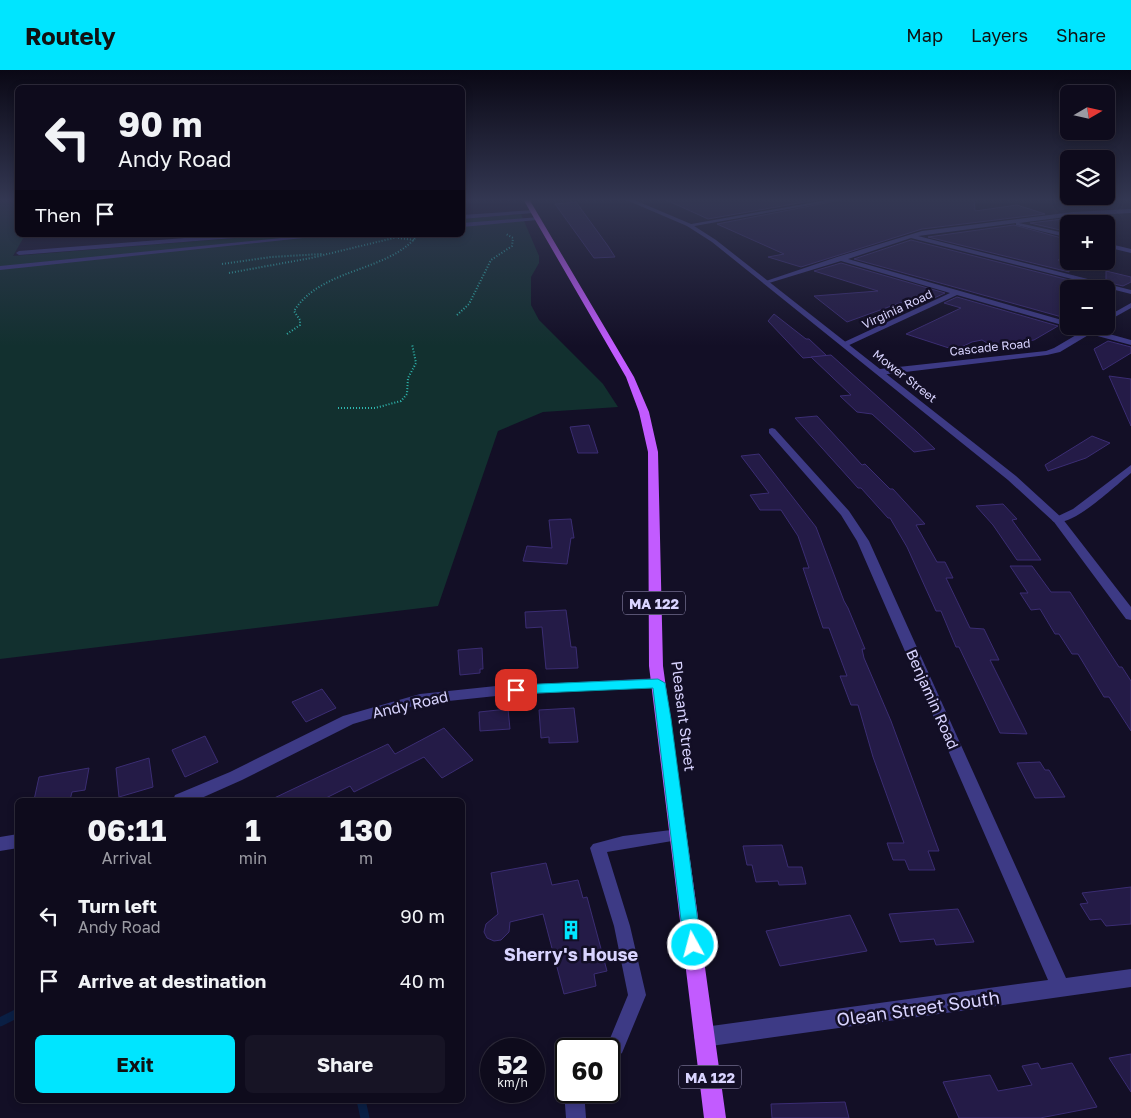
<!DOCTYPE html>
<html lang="en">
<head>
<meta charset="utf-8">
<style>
  :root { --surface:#0e0b1c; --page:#171425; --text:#f1f3f6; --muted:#9b9ba3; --line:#2e2b3b; --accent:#00e5ff }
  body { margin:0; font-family:"Golos Text",sans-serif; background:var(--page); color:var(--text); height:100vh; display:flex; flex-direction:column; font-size:19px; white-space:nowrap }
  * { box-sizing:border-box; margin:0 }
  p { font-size:16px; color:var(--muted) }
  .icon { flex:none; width:28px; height:28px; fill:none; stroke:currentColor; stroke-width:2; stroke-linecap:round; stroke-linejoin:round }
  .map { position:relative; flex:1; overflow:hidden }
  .side { position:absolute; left:15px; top:728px; width:450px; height:305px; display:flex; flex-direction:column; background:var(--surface); border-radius:8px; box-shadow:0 2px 8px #0003,0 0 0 1px var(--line) }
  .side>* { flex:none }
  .banner { position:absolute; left:15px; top:15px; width:450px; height:152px; border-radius:8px; box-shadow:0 2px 8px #0003,0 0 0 1px var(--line); background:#0e0b1c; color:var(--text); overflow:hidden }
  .needle { width:32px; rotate:81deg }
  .controls { position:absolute; left:1060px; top:15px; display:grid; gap:10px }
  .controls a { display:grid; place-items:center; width:55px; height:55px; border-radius:8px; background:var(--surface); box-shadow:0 2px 8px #0003,0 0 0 1px var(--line); font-size:25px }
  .speed { position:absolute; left:480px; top:968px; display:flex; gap:10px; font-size:25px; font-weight:700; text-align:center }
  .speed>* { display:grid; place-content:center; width:65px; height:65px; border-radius:50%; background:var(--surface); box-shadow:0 2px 8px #0003,0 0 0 1px var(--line); line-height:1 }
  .speed small { font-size:12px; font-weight:400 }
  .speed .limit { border:2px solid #111; border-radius:8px; background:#fff; color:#111 }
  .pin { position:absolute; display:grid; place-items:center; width:42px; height:42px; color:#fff; margin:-21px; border-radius:10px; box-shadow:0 2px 8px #0006 }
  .me { position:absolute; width:55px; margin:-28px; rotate:353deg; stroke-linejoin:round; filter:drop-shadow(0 0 4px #0008) }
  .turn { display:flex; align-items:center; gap:18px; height:105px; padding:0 20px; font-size:22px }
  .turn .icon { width:65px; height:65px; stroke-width:2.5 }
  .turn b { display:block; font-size:35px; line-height:42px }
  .then { display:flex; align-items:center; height:48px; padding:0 20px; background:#0003; gap:10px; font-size:19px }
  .eta { display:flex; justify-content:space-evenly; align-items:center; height:85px; text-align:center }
  .eta b { font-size:30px; font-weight:700; line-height:35px }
  .primary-button { display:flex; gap:10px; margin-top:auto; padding:10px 20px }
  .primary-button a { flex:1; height:58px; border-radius:8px; background:var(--accent); color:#111; font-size:20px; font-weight:700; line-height:58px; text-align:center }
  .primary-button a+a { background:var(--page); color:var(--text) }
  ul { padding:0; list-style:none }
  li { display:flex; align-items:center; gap:15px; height:65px; padding:0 20px }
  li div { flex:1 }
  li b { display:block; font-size:19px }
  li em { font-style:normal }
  header { display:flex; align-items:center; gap:30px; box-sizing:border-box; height:70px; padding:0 25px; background:var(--accent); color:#111 }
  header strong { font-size:24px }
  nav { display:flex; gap:28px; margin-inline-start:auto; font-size:18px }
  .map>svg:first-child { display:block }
  .green { fill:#12302f }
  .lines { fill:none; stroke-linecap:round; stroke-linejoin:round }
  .stream { stroke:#0a1f44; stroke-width:9 }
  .building { fill:#241b47; stroke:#3b2d73 }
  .path { stroke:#2fb8b0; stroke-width:2; stroke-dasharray:1 2; stroke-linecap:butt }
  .service { fill:#3d3a85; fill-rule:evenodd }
  .minor { fill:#3d3a85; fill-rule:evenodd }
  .tertiary { fill:#3d3a85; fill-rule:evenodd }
  .primary { fill:#c25bff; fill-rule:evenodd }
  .route { fill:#00e5ff; stroke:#0095a6 }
  .labels { text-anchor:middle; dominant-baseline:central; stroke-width:5; stroke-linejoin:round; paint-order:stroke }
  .far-street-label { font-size:12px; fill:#d9d4ff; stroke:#130f26 }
  .shield { fill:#130f26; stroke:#9e99be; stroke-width:1 }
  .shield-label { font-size:14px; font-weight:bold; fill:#d9d4ff }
  .street-label { font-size:15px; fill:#d9d4ff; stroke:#130f26 }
  .near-poi-label { font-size:18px; font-weight:bold; fill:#d9d4ff; stroke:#130f26 }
  .near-street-label { font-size:18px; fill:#d9d4ff; stroke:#130f26 }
</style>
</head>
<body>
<header>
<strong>Routely</strong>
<nav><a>Map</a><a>Layers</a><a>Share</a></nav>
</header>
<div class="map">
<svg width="1131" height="1048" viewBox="0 0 1131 1048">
  <rect width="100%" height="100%" fill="#130f26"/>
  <path class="green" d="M0,129H17L18,165H25L13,186L271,165H462L463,149L521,144L539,186V193L531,207V235L539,250L603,314L618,337L543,342L498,361L438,536L0,589Z"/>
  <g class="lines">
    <g class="stream">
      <path d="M0,952L18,943"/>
      <path d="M361,1030L365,1048"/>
    </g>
  </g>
  <g class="building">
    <path d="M664,129H822L708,149Z"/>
    <path d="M846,129H974L975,141L1017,135L1045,144L922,159L801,197L768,187L784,184L717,154Z"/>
    <path d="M576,132L608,176L615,187L594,188L555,134Z"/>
    <path d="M1063,149L1078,154H1069V162L1030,153Z"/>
    <path d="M1014,155L1069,170V184L1058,190L1069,193V202L928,167Z"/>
    <path d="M911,170L1069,210V249L854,189Z"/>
    <path d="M841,193L945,223L932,229L919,226L847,252L814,226L878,221L814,201Z"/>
    <path d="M1106,201L1131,207V212L1123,216L1106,212Z"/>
    <path d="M957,227L1058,256L1034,270L994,277L982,270L972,272L955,280L906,264L961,238L944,233Z"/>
    <path d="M774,244L806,269H809L827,286L803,288L768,251Z"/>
    <path d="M1108,271L1131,277V283L1103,300L1094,279Z"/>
    <path d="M831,285L917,362L935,379L914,382L872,344L857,342L840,326L851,325L811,287Z"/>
    <path d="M1109,306L1131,309V356Z"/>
    <path d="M817,346L862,395L865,394L890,419H893L925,454L916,455L937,492H945L953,508H946L970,558L984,559L999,590H990L1027,664L1000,663L959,577H956L941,541H936L907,477L890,448H888L861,418H858L795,348Z"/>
    <path d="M589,355L598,383H578L570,357Z"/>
    <path d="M1092,366L1110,373L1086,388L1048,401L1045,395Z"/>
    <path d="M759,384L816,457L844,531L848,538L865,579H862L864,588L891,651L939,781H928L935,800H909L905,790H893L887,773H904L873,687L858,635H851L840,606H847L829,558H823L803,498H809L798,466L781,440H760L750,425L769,423L741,386Z"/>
    <path d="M1003,434L1017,449L1012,450L1041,490H1017L993,455L976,436Z"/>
    <path d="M571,449L574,468H571L567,494L523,491L527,476L552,478L549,450Z"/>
    <path d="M1010,496H1032L1051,522H1070L1119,597H1122L1131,611V661L1109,627H1104L1078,584H1072L1059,564H1055L1040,539L1031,540L1020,523H1028Z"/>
    <path d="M566,540L571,577H576L578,598L546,599L542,557L526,558L525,542Z"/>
    <path d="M482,578L483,599H480V603L460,605L458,580Z"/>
    <path d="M322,619L336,638L306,652L292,632Z"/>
    <path d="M574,638L578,672L549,673V667L541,668L539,640Z"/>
    <path d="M508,639L510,659L480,661L479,642Z"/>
    <path d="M444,658L473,690L442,708L424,687L354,722L350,716L322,730H270L388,674L395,684Z"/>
    <path d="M205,666L218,692L185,707L172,680Z"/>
    <path d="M149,688L153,717L119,727L116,698Z"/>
    <path d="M1040,692L1045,700H1049L1065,727L1035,728L1017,693Z"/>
    <path d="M89,698L85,720L72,722L70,730H34L39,707Z"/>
    <path d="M782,775L788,797H802L806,814L779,815L778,811L756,812L752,795H747L743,776Z"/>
    <path d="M546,793L552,815L578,810L583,828L587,827L607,901L594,904L596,916L564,924L543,844L510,852L509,862L501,870L494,871L487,868L484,862L486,854L498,844L491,803Z"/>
    <path d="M1131,817V854L1106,856L1101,849L1090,850L1080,834L1088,833L1082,823Z"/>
    <path d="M958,839L974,872L936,875L934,869L900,872L889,844Z"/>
    <path d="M850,845L867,881L780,896L766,861Z"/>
    <path d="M1131,984V1022L1109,988Z"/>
    <path d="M1038,993L1041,999L1072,993L1097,1037L1040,1048H959L943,1012L990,1005L998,1021L1032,1015L1022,996Z"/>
    <path d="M845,1032L849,1048H772L771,1034Z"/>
  </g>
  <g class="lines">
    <g class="path">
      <path d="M398,168L414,170"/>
      <path d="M222,194L271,187L322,184"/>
      <path d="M229,203L311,188L406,165"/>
      <path d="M457,245L469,234L491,190L512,176L513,168L506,164"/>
      <path d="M287,264L300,255V250L294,241C322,197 387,203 418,165"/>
      <path d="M338,338H375L401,331L407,324L408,308L416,293L412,274"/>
    </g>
    <g class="service">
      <path d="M539,147L537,150L462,157V153Z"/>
      <path d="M311,165H331L0,200V196Z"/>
      <path d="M679,759L684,761L687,765L684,769L607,782L630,856L646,925L622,983L609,991V979H601L609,971L628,925L614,856L590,778L593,774L623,766Z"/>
      <path d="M566,1017V1021H584L586,1048H566L564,1021Z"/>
    </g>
    <g class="minor">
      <path d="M832,129H844L689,157L686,155Z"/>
      <path d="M1131,139V143L1073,146L1019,153L1069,164V168L1016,155V153L918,166L1131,220V224L911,168L848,189L1069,252V256H1072L1069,257L957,225L845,277L841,275L842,273L950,223L841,191L769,213L763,212L837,187L922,161L1073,142Z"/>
      <path d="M535,140L533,143L462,149V145Z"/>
      <path d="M223,165H250L247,167L19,185L16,183L19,181Z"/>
      <path d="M1106,173L1131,179V183L1106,177Z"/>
      <path d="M1131,233V238L1106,252V247Z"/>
      <path d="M1091,256H1101L1095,260L1131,270V275L1090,264L1060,282L1047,285L880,305L876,302L880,299L1046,281L1054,278L1083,261V258Z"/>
      <path d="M772,358L775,359L849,441L869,471L1066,908L1131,899V917L704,977L697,974L694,967L697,960L704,957L1048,910L857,471L841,445L769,363V359Z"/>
      <path d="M1131,395V403C1116,415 1073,457 1054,452L1052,450L1054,448L1073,439Z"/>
      <path d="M658,608L663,610L665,613L663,616L496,626L420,634L353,654L242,710L197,730H173L175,725L230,702L343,646L420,624L496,616Z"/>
      <path d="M18,764V778L0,781V767Z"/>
    </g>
    <path class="tertiary" d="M624,129H632L691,154L716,170L1016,406L1062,448L1131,537V550L1126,549L1054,452L1008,410L712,172L687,156Z"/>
    <path class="primary" d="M523,129H529L634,307L649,342L658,382L663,596L726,1048H704L649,596L648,382L639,342L626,307Z"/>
  </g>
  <linearGradient id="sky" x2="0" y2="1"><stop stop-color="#0a0815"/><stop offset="0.47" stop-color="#333752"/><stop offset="1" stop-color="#333752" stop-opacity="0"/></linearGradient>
  <rect width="1131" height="276" fill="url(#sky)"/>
  <path class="route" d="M658,609L665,613L671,649L701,875L699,881L693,883L687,881L684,875L653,618L516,624L509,620L516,615Z"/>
  <defs>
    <symbol id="building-bare" viewBox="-9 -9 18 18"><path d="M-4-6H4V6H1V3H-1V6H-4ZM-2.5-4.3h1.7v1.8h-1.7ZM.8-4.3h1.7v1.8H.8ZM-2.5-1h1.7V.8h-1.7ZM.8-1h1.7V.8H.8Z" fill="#00e5ff" stroke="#130f26" stroke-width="2.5" paint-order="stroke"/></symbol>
  </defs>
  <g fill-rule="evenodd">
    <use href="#building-bare" x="557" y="846" width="28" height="28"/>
  </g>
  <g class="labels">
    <g class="far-street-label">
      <text transform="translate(897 239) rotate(-25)">Virginia Road</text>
      <text transform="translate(990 277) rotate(-6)">Cascade Road</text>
      <text transform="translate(905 306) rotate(38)">Mower Street</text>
    </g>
    <g class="shield">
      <rect x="623" y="521.5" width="62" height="23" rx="4"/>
      <rect x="679" y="995.5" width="62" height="23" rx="4"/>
    </g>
    <g class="shield-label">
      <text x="654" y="533">MA 122</text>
      <text x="710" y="1007">MA 122</text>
    </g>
    <g class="street-label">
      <text transform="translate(933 629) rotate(66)">Benjamin Road</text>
      <text transform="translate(410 634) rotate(-13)">Andy Road</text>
      <text transform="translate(684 646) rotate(83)">Pleasant Street</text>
    </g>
    <g class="near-poi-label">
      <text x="571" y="884">Sherry's House</text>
    </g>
    <g class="near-street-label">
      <text transform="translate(918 938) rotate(-8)">Olean Street South</text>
    </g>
  </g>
</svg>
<div class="controls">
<a><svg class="needle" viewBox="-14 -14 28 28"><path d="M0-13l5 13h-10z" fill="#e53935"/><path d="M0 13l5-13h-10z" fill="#9b9ba3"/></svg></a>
<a><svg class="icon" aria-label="layers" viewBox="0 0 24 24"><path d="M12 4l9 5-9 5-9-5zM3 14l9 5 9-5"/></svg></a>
<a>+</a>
<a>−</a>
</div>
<div class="speed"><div>52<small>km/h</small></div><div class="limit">60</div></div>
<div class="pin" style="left:516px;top:620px;background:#d93025"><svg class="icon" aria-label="arrive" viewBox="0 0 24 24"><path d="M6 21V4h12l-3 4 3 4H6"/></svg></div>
<svg class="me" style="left:693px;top:875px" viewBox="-20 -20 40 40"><circle r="17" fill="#00e5ff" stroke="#fff" stroke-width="3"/><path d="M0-11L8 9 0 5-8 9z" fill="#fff"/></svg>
<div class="banner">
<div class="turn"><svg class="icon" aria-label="left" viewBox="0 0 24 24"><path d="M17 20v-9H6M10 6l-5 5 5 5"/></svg><div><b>90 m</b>Andy Road</div></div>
<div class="then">Then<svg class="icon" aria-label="arrive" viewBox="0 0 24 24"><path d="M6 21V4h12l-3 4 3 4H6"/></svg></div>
</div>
<section class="side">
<div class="eta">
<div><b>06:11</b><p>Arrival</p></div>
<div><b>1</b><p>min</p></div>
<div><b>130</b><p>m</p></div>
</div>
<ul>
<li><svg class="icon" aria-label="left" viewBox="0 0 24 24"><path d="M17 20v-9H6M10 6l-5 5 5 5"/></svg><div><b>Turn left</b><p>Andy Road</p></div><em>90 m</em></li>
<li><svg class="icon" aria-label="arrive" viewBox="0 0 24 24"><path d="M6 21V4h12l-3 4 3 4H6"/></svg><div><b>Arrive at destination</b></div><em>40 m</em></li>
</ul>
<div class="primary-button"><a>Exit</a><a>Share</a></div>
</section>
</div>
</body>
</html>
